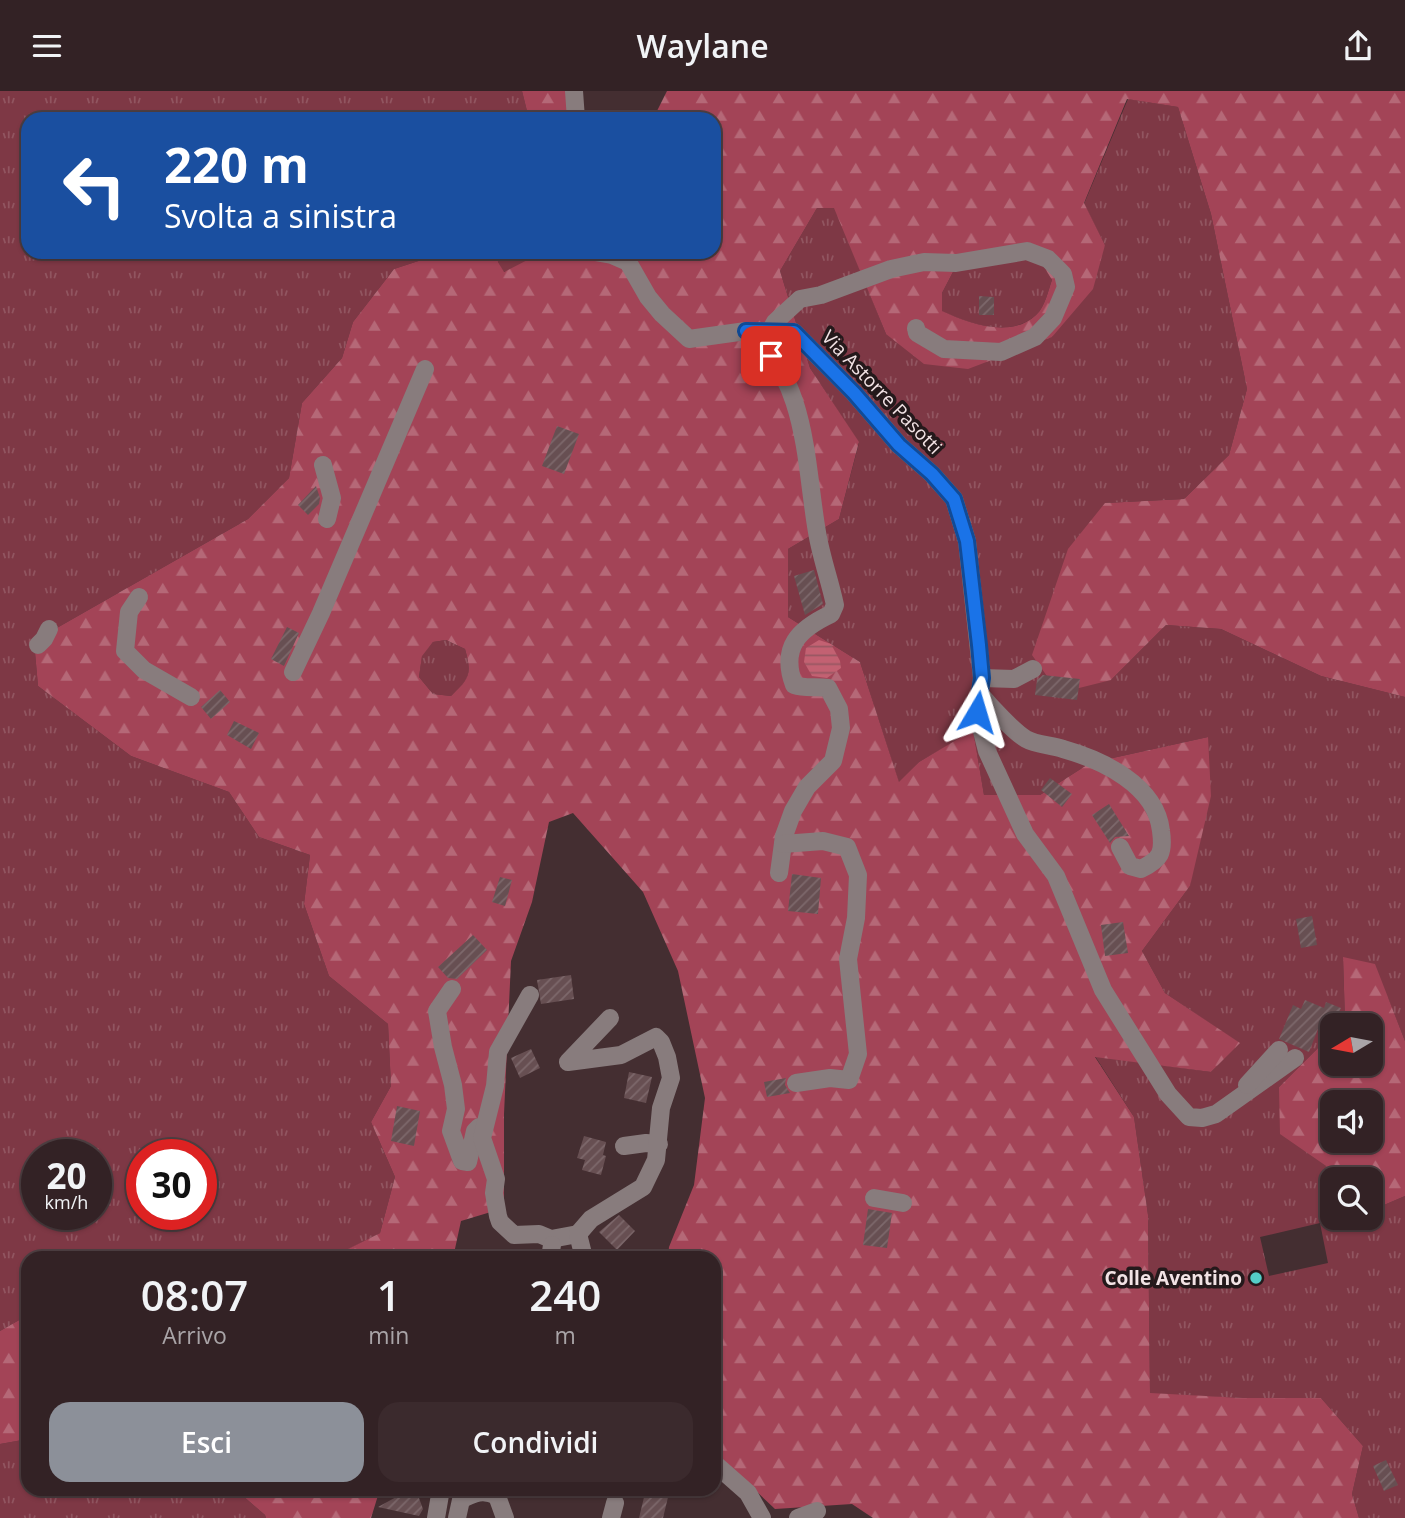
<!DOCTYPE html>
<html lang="it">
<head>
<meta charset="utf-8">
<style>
  :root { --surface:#332225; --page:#3b2a2d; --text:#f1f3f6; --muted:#a9a4a7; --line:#4e3f42; --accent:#8c9099 }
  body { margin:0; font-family:"Open Sans",sans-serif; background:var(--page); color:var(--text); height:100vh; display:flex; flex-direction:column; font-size:26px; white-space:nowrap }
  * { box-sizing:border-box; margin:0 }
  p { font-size:23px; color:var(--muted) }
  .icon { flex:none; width:38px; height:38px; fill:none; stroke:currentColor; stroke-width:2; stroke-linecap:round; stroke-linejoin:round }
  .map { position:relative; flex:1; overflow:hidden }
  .drawer { position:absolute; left:21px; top:1160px; width:700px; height:245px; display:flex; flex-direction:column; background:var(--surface); border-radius:21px; box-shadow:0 2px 5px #0004,0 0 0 2px var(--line) }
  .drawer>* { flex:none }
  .top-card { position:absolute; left:21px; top:21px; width:700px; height:147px; border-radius:21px; box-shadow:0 2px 5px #0004,0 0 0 2px var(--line); background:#1a4fa0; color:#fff; overflow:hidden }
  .needle { width:46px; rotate:260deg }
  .controls { position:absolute; left:1320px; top:922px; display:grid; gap:14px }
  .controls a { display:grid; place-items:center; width:63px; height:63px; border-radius:14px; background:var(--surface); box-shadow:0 2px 5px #0004,0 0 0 2px var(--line); font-size:35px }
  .speed { position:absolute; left:21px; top:1048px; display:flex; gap:14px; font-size:35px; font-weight:700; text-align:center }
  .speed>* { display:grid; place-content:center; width:91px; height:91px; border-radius:50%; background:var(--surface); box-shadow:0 2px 5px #0004,0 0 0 2px var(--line); line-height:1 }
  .speed small { font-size:18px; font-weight:400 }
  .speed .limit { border:10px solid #d22; background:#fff; color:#111 }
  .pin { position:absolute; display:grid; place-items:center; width:60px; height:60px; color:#fff; margin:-30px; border-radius:14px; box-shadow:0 4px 10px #0006 }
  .me { position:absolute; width:77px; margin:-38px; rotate:7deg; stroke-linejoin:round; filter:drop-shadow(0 0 5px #0008) }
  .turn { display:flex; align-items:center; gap:24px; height:147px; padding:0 28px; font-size:32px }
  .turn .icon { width:91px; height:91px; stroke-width:2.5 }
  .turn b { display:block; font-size:49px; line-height:60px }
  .eta { display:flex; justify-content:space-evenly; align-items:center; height:119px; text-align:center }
  .eta b { font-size:42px; font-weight:600; line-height:49px }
  .action { display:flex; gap:14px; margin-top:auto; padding:14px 28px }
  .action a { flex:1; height:80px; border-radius:21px; background:var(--accent); color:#fff; font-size:28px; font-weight:600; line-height:80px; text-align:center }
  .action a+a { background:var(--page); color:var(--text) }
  header { display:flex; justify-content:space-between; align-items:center; height:91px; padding:0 28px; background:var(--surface); font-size:32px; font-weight:600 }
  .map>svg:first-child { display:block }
  .grass { fill:url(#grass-tufts); fill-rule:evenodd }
  .forest { fill:url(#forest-firs); fill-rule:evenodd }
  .water { fill:url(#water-rules) }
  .building { fill:url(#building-hatch) }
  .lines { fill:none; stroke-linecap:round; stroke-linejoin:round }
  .minor { stroke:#887c7d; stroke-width:18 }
  .route-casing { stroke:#114b97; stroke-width:18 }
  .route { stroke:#1a73e8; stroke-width:12 }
  .poi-dot { fill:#54cdc7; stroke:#24191b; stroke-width:2.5 }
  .labels { text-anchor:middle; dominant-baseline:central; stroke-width:7; stroke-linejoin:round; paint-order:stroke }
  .street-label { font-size:19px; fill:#f2e3e5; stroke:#24191b }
  .poi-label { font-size:19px; font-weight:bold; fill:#f2e3e5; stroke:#24191b; text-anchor:end }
</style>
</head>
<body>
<header><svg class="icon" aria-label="menu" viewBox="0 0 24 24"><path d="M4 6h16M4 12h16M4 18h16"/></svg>Waylane<svg class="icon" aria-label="share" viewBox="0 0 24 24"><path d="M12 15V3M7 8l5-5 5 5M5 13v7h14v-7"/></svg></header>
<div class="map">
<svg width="1405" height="1427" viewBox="0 0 1405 1427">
  <defs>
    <pattern id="grass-tufts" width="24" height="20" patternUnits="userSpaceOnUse" patternTransform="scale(1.75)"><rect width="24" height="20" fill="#7e3845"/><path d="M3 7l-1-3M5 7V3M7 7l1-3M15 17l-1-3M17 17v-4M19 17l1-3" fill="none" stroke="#915560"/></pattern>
    <pattern id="forest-firs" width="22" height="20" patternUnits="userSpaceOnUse" patternTransform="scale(1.75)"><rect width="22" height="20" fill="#a34457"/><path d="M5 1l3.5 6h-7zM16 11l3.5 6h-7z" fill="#b56877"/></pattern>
    <pattern id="water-rules" width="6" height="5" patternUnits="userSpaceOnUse" patternTransform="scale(1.75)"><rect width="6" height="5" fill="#c36172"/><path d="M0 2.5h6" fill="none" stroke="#985762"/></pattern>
    <pattern id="building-hatch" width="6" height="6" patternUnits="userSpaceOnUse" patternTransform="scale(1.75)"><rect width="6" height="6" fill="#674f52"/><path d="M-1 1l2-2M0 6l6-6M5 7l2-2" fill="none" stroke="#7d686b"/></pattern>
  </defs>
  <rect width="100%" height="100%" fill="#442e31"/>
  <g class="grass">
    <path d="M0,0H522L529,28H28V161H446L394,178L353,231L342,267L302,312L289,387L248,428L34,550L38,595L131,665L229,701L259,746L310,764L304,813L329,885L388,933L391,995L371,1031L395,1086L380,1142L341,1162L342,1167H28V1224L0,1240ZM37,1064H96V1124H37ZM142,1064H201V1124H142Z"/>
    <path d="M1128,8L1178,16L1211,123L1247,298L1229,364L1184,408L1105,412L1111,589L1166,534L1221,538L1321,585L1405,606V950L1388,907L1343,867L1345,930L1340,934H1332V943L1279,996L1327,1076L1345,1088H1332V1127H1370V1105L1384,1114L1405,1105V1427H1359L1352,1403L1363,1355L1321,1307H1243L1150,1303L1148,1124L1134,1026L1095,965L1211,981L1239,952L1165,902L1142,860L1190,795L1208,646L1090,672L1040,704H984L973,640L919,671L899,692L860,571L788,526V458L839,428L859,352L810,277L780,180L817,117H835L886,243L1052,246L1105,154L1084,113ZM1320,1132L1328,1172L1269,1185L1260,1146Z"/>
    <path d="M497,161H543C536,166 510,180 503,181L498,171Z"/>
    <path d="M1026,166L1042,173L1052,189C1048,200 1045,216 1036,224C1010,248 968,232 941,220L942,202L954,179Z"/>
    <path d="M446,549L465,558C472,583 470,588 451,605L433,603L419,586L422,564L433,551Z"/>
    <path d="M28,1348V1398H235L265,1424L266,1427H0V1353Z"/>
  </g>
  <g class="forest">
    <path d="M522,0H580L583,28H529Z"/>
    <path d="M667,0H1405V606L1321,585L1221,538L1166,534L1111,589L1059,602L1032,564L1068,458L1105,412L1184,408L1229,364L1247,298L1211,123L1178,16L1127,8L1084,112L1105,154L1093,198L1052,246L968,278L924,273L886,243L834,117H817L780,180L810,277L859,351L839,428L788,458V526L860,571L899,691L919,671L973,639L984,704H1040L1090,672L1208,646L1211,705L1190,795L1142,860L1165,902L1240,952L1211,981L1095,966L1134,1026L1148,1124L1150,1302L1243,1307H1321L1363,1355L1352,1403L1359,1427H873L852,1413L775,1418L714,1360V1167H668L669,1156L694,1094L705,1007L678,880L643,801L573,722L549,731L532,811L511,870L504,1023V1117L461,1130L453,1167H342L340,1162L380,1142L395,1086L371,1031L391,995L388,933L329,885L304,813L310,764L259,746L229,701L131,665L38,595L34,550L248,428L289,387L302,312L342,267L353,231L394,178L446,161H497L498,171L504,181L543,161H714V28H653ZM1025,166L1042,173L1052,189C1048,200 1045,216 1036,224C1011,248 968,232 942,220V202L954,179ZM446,549L465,558C472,583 470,587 451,605L433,603L419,586L422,565L433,551Z"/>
    <path d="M1343,866L1375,873L1405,950V1105L1384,1114L1370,1105V1088H1345L1280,1043L1279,996L1332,943V973H1370V934H1340L1345,930ZM1332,1012H1370V1050H1332Z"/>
    <path d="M28,1224V1348L0,1353V1240Z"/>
    <path d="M235,1398H380L371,1427H266L265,1424Z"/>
  </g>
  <path class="water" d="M819,549L831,553L840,570L841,577L827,587L812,585L804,571L806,557Z"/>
  <g class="building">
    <path d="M979,205L994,206V224H979Z"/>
    <path d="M557,335L579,343L564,383L542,375Z"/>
    <path d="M316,395L320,407L319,413L308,424L298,414Z"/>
    <path d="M814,479L823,513L805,524L794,485Z"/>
    <path d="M287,536L299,542L284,575L271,568Z"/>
    <path d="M1043,584L1080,588L1077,609L1035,604L1037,589Z"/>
    <path d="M220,599L230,611L211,628L201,616Z"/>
    <path d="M234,630L259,642L251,658L227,644Z"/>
    <path d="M1050,687L1072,703L1062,716L1041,699Z"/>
    <path d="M1109,713L1129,745L1115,746L1110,752L1092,724Z"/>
    <path d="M792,783L821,787L818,823L788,820Z"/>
    <path d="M500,786L512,789L505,815L492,811Z"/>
    <path d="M1312,825L1317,854L1301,857L1296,828Z"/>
    <path d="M1123,831L1128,862L1105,865L1101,834Z"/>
    <path d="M473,844L487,859L457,888L448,887L438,876Z"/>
    <path d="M571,884L574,908L541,913L537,889Z"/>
    <path d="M1305,909L1324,917L1326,911L1341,917L1335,930L1323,925L1309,961L1279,948L1293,914L1301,918Z"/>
    <path d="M531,958L540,977L520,987L511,967Z"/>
    <path d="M629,981L652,986L646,1012L624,1007Z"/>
    <path d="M786,987L785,994L790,1002L767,1006L764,991Z"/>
    <path d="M397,1015L420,1020L414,1055L391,1050Z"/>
    <path d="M584,1045L606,1051L603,1064L606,1065L601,1084L582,1079L585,1069L577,1067Z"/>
    <path d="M868,1118L892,1122L887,1157L863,1154Z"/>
    <path d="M619,1124L635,1140L617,1159L599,1141Z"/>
    <path d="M1386,1369L1398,1394L1384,1400L1373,1375Z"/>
    <path d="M399,1398H420L419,1407L423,1418L419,1425L378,1416L398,1405Z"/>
    <path d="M646,1398H670L663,1427H639Z"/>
  </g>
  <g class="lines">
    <g class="minor">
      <path d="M574,0L576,28"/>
      <path d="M595,161L612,164L628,171L648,206L662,223L689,248L746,240L794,241L854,302L899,354L932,383L954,408L967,450L982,587L977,621L987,660L1025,743L1056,785L1103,899L1168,1003L1189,1026L1202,1027L1216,1023L1295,967"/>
      <path d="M746,240C808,286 805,372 817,441C821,466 830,490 835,514L831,523C799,538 780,556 794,594C806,598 815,595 828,597L839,618L841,637L833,670L807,696L793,720L784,745L779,782"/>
      <path d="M770,240L775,231L800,208L821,204L891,178L924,171L956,172L1027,160L1048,168L1063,183L1066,196L1053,227L1035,246L1001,261L944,258L917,242L916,237"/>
      <path d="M323,374L332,407L327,428"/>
      <path d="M139,506L129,521L125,560L144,579L191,606"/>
      <path d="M38,554L44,548L49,538"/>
      <path d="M293,581L321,522L425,278"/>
      <path d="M982,587L1014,588L1033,578"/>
      <path d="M980,603C990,615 1014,641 1026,648C1036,654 1052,654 1063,658C1102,669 1156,694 1161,740C1164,762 1161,768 1141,778L1130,775L1120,756"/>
      <path d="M783,753L823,750L847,756L858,784L856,827L848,868L858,963L849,989L830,987L796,992"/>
      <path d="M452,898L437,920L443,956L453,994L456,1018L451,1040L462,1070L468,1071L475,1040L479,1036"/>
      <path d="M530,904L498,961L495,995L482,1047L496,1088L494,1102L498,1125L500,1131L514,1144L539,1143L551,1148L578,1143"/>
      <path d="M1247,994L1279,959"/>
      <path d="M624,1055L646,1052L659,1053"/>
      <path d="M874,1107L903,1112"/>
      <path d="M550,1167L552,1154"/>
      <path d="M584,1167L578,1143L591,1128L643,1096L656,1069L661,1017L671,987L667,966L661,951L656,946L621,964L568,971L610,927"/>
      <path d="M714,1372L748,1402L762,1427"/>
      <path d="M436,1427L441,1398"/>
      <path d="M457,1427L461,1409C474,1402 483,1398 497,1405L505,1427"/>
      <path d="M611,1427L615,1412"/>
      <path d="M798,1427L817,1420"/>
    </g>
  </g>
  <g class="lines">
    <defs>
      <path id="route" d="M771,265L761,251L746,240L794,241L854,302L899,354L932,383L954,408L967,450L979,554L982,587L977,621"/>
    </defs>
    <use href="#route" class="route-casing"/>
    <use href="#route" class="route"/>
  </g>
  <circle class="poi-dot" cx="1256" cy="1187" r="7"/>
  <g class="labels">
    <g class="street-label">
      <text transform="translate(882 301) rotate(46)">Via Astorre Pasotti</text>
    </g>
    <g class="poi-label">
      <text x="1242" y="1187">Colle Aventino</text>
    </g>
  </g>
</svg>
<div class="controls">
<a><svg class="needle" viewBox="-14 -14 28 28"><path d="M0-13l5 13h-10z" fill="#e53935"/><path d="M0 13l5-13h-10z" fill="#a9a4a7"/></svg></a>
<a><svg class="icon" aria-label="sound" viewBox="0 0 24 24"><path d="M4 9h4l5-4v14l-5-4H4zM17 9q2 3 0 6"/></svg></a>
<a><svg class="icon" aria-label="search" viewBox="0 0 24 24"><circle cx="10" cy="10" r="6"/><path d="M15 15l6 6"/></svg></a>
</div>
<div class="speed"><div>20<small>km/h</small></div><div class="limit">30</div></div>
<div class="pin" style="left:771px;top:265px;background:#d93025"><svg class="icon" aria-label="arrive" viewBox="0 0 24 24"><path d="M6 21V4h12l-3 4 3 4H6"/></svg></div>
<svg class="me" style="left:977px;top:621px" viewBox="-20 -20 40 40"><path d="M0-17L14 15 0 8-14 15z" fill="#1a73e8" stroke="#fff" stroke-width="4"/></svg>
<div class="top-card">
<div class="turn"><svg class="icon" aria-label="left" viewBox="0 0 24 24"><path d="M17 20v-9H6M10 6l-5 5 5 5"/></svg><div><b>220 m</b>Svolta a sinistra</div></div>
</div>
<section class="drawer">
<div class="eta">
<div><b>08:07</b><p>Arrivo</p></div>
<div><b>1</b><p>min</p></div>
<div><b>240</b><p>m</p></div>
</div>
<div class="action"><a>Esci</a><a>Condividi</a></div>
</section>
</div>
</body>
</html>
